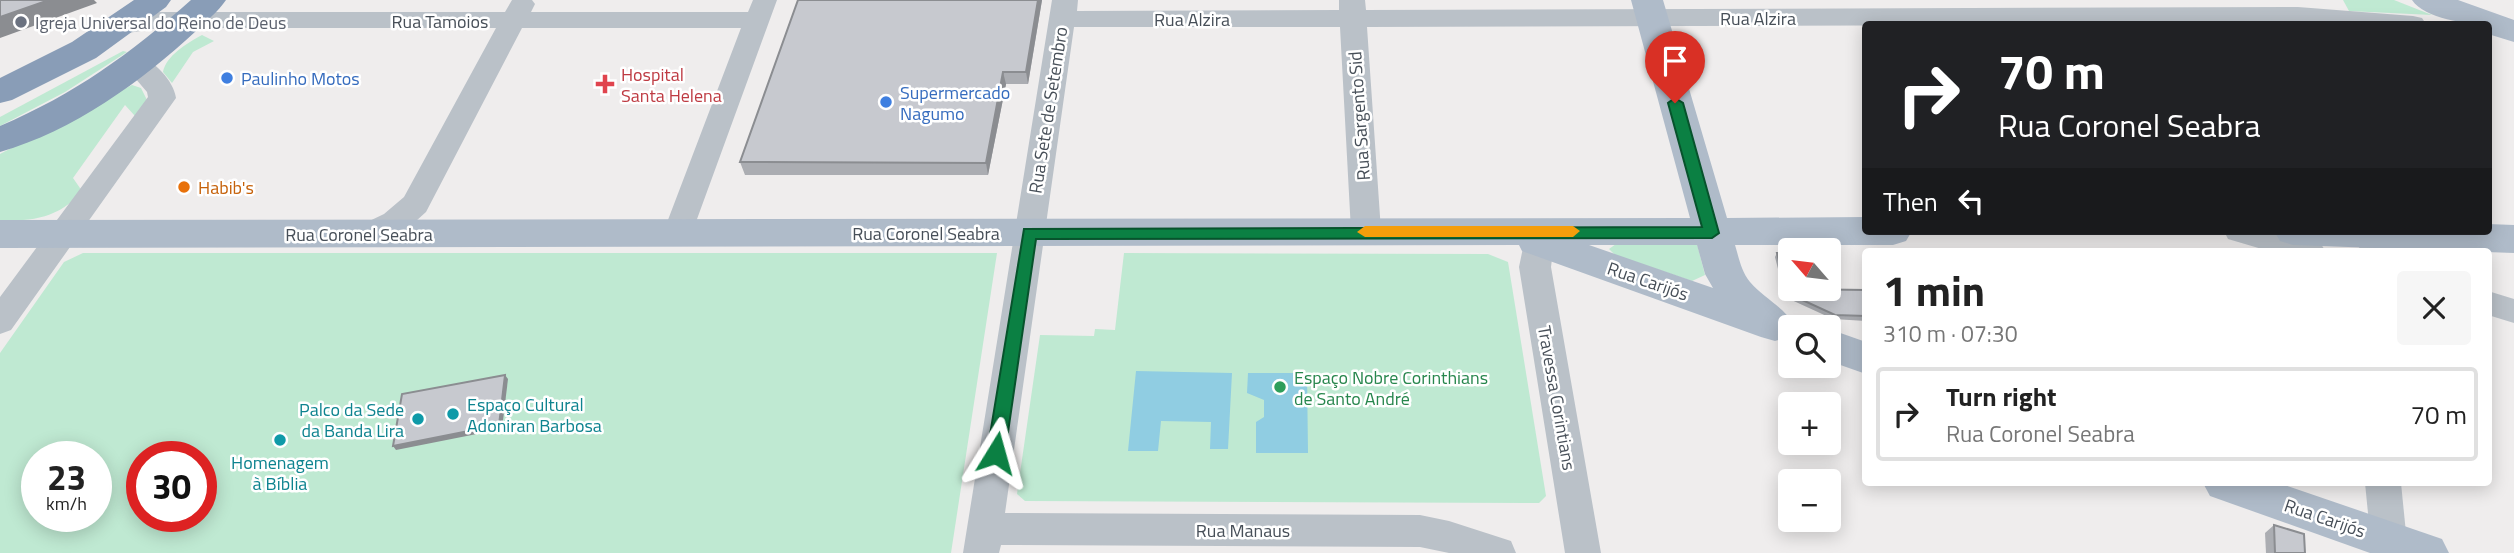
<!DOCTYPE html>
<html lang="en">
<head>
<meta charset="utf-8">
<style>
  :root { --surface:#fff; --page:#f6f6f6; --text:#222; --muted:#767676; --line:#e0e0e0 }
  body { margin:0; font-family:"Titillium Web",sans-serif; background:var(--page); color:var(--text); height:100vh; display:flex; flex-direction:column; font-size:26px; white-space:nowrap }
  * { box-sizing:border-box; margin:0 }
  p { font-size:23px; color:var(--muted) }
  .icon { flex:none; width:38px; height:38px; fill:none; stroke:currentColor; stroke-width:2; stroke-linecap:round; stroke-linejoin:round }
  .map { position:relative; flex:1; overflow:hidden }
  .details { position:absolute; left:1862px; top:248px; width:630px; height:238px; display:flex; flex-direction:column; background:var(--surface); border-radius:7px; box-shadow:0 4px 18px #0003 }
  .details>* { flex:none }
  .banner { position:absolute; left:1862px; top:21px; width:630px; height:214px; border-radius:7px; box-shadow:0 4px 18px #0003; background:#202124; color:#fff; overflow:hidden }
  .needle { width:46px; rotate:298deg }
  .tools { position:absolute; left:1778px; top:238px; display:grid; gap:14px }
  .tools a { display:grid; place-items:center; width:63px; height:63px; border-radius:7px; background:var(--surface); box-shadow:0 4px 18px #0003; font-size:35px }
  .speed { position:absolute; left:21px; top:441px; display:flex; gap:14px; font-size:35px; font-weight:700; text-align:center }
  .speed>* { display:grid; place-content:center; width:91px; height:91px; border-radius:50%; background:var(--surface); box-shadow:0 4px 18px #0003; line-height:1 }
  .speed small { font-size:18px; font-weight:400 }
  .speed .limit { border:10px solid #d22; background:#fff; color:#111 }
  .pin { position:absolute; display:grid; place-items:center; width:60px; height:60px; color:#fff; margin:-72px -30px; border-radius:50% 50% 50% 0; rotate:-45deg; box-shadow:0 0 7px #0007 }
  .pin .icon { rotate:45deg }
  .me { position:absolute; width:77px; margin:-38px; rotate:8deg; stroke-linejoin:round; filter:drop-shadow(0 0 5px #0008) }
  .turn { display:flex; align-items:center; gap:24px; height:147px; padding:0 21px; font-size:32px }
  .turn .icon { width:91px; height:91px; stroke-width:2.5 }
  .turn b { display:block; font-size:49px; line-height:60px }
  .then { display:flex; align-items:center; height:66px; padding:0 21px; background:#0003; gap:14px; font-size:26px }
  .round { display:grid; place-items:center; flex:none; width:74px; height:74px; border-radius:7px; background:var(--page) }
  .summary { display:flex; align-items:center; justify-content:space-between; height:119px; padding:0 21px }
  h1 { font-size:42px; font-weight:700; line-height:52px }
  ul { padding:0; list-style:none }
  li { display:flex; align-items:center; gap:21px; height:94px; margin:0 14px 10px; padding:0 7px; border:4px solid var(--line); border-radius:7px }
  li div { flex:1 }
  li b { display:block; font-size:26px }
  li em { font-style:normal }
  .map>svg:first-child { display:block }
  .green { fill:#bfe9d2; fill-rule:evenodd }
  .water { fill:#90cde2 }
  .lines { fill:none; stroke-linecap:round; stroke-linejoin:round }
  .minor { fill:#bac1c8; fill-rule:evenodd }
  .major { fill:#afbbc9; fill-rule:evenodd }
  .highway { fill:#899db7; fill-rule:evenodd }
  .wall { fill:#abadb2 }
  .shaded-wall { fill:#8b8d91 }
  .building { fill:#c7c9cf; stroke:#8b8d91; stroke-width:2 }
  .route { fill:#0b8043; stroke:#07532c; stroke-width:2 }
  .slow { fill:#f59e0b }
  .worship-dot { fill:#6b7280; stroke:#fff; stroke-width:2.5 }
  .shop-dot { fill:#3f7fe0; stroke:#fff; stroke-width:2.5 }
  .health-dot { fill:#e0444e; stroke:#fff; stroke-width:2.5 }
  .food-dot { fill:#e8710a; stroke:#fff; stroke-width:2.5 }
  .leisure-dot { fill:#2e9e5b; stroke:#fff; stroke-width:2.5 }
  .culture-dot { fill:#0f9aa8; stroke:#fff; stroke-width:2.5 }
  .labels { text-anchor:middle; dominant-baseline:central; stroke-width:5; stroke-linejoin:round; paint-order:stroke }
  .street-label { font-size:18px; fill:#474f58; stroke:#fff }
  .worship-label { font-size:18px; fill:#5b616d; stroke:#fff; text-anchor:start }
  .health-label { font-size:18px; fill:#be3a42; stroke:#fff; text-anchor:start }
  .shop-label { font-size:18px; fill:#366cbe; stroke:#fff; text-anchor:start }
  .food-label { font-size:18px; fill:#c56008; stroke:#fff; text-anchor:start }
  .leisure-label { font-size:18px; fill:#27864d; stroke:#fff; text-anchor:start }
  .culture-label { font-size:18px; fill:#0d838f; stroke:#fff; text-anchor:start }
</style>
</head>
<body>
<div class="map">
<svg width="2514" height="553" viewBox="0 0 2514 553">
  <rect width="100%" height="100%" fill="#efeded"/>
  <g class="green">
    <path d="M2343,0H2394L2432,15L2349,11Z"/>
    <path d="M202,35L214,41L193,52L172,83L163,72C166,56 187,43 202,35Z"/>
    <path d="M123,51L127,52L65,92L0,126V117Z"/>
    <path d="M132,85L141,88L147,100L135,116L125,105L73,178L82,191C60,218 32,221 0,221V154Z"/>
    <path d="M1616,244H1697L1705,275L1692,281L1615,255L1609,249Z"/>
    <path d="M83,253H997L951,553H0V353L64,262ZM37,457H96V516H37ZM142,457H201V516H142Z"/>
    <path d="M1124,253L1488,254L1508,262L1546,496L1539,503L1025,501L1017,494L1040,335L1094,336L1095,329L1115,330Z"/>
  </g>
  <g class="water">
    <path d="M1136,371L1232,373L1228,449H1210L1211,422L1161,421L1158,451H1128Z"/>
    <path d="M1248,373H1307L1308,453H1256V422L1264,417V400L1247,393Z"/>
  </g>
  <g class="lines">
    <g class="minor">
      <path d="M512,0H532L535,4L531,12H748L753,0H777L689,241L678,244L667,241L663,233L741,28H522L426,212L406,230L372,244L361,241L357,233L361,225L384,214L404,197L496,28H159L122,34L113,32L109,26L113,20L159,12H505Z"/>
      <path d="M1052,0H1078L1077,11L1339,10V0H1365L1366,10L2298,7L2413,16L2422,18L2426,24L1367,27L1381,231L1377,239L1366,242L1355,239L1351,231L1340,27H1074L1005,513L1420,515L1449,521L1511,541L1516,553H1449L1420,547L1001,545L999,553H963Z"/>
      <path d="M137,55C153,59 174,81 176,98L11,330L0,334V297L148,97L147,92L123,64L127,58Z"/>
      <path d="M2224,231H2277L2321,244L2326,252H2272L2228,239Z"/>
      <path d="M2345,231H2380L2399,252H2363Z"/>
      <path d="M1539,232L1550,235L1554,243L1551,267L1601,553H1565L1519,267L1524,243L1528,235Z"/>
      <path d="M2488,291L2514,299V323L2488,315Z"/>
      <path d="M2365,483H2401L2408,553H2372Z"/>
    </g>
    <g class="major">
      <path d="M1631,0H1663L1727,218L1866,217V231H1912L1906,241L1893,245H1735C1739,258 1741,271 1750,282C1764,298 1784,307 1795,326L1790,327L1789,337L1775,341L1761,337L1522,251L1519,245L0,248V220L1690,218ZM1589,245H1697L1705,274L1713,288Z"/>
      <path d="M2412,0H2458L2514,20V42L2488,34V24C2467,24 2425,19 2412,0Z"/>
      <path d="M2488,224L2514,225V253L2293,245L2280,241L2274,231H2488Z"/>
      <path d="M1829,329L1866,342V374L1829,361Z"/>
      <path d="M2203,483H2279L2442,539L2449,553H2370L2210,496Z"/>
    </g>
    <g class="highway">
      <path d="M134,0H171L166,7L96,58L12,100L0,103V78L72,42Z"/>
      <path d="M191,0H226C218,12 206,21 196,31C141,82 73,131 0,152V126C75,94 130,54 191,0Z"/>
    </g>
  </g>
  <g class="wall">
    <path d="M798,0H1042L1028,84H1006L988,175H745L740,162Z"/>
    <path d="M1777,253L1790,289L1866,290V321L1833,319L1785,297L1775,257Z"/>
    <path d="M2274,525L2305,553H2266L2265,533Z"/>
  </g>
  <g class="shaded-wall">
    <path d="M49,0H94L97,3L0,38V17Z"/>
    <path d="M1038,0H1042L1028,84L1026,72Z"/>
    <path d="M1003,72L1006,84L988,175L986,163Z"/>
    <path d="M505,375L508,379L502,429L396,450L393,446Z"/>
  </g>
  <g class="building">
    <path d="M0,0H49L0,17Z"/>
    <path d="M798,0H1038L1026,72H1003L986,163L740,162Z"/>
    <path d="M1777,253H1790V289L1866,290V316L1835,315L1787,293Z"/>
    <path d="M505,375L499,425L393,446L402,394Z"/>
    <path d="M2274,525L2304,534L2305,553H2275Z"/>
  </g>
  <path class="route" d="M1675,98L1683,103L1719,233L1712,238L1036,239L1005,453L1002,458L996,460L990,458L987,453L1024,229L1702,227L1668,103Z"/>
  <path class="slow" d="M1365,226H1573L1580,231L1573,237H1365L1357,232Z"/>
  <circle class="worship-dot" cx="21" cy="22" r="7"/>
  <g class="shop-dot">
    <circle cx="227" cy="78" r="7"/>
    <circle cx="886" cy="102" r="7"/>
  </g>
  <path class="health-dot" d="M601.5 73.5h7v7h7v7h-7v7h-7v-7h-7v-7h7z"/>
  <circle class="food-dot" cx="184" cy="187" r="7"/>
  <circle class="leisure-dot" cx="1280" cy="387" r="7"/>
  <g class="culture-dot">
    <circle cx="453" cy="414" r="7"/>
    <circle cx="418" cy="419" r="7"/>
    <circle cx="280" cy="440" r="7"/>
  </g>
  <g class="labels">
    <g class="street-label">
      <text x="1758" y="18">Rua Alzira</text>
      <text x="1192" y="19">Rua Alzira</text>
      <text x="440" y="21">Rua Tamoios</text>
      <text transform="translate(1048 110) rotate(-81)">Rua Sete de Setembro</text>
      <text transform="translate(1359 116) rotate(-94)">Rua Sargento Sid</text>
      <text x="926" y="233">Rua Coronel Seabra</text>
      <text x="359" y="234">Rua Coronel Seabra</text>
      <text transform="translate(1648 281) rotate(19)">Rua Carijós</text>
      <text transform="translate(1557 398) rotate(80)">Travessa Corintians</text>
      <text transform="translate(2325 518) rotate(19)">Rua Carijós</text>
      <text x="1243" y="530">Rua Manaus</text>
    </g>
    <g class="worship-label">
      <text x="35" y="22">Igreja Universal do Reino de Deus</text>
    </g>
    <g class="health-label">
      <text x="621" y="74">Hospital<tspan x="621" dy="21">Santa Helena</tspan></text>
    </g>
    <g class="shop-label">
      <text x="241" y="78">Paulinho Motos</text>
      <text x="900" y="92">Supermercado<tspan x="900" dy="21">Nagumo</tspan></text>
    </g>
    <g class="food-label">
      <text x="198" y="187">Habib's</text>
    </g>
    <g class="leisure-label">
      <text x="1294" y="377">Espaço Nobre Corinthians<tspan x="1294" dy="21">de Santo André</tspan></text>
    </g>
    <g class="culture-label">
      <text x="467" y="404">Espaço Cultural<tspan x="467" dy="21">Adoniran Barbosa</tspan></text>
      <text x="404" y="409" text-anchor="end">Palco da Sede<tspan x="404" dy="21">da Banda Lira</tspan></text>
      <text x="280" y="462" text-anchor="middle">Homenagem<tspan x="280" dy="21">à Bíblia</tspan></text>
    </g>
  </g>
</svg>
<div class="tools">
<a><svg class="needle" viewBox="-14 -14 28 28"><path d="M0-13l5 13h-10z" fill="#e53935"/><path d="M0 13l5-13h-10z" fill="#767676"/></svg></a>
<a><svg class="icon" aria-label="search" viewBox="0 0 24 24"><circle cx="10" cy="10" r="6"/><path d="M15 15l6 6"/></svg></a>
<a>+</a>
<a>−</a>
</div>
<div class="speed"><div>23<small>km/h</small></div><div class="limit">30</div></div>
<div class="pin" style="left:1675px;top:103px;background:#d93025"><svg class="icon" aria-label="arrive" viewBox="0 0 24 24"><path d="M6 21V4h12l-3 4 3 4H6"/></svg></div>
<svg class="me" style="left:996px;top:453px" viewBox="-20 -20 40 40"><path d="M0-17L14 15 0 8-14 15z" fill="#0b8043" stroke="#fff" stroke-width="4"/></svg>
<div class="banner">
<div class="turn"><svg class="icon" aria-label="right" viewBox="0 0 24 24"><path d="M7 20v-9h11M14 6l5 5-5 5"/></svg><div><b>70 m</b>Rua Coronel Seabra</div></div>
<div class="then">Then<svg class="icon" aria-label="left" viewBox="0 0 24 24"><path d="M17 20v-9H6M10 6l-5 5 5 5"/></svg></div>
</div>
<section class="details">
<div class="summary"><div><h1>1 min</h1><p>310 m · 07:30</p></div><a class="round"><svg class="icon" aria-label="close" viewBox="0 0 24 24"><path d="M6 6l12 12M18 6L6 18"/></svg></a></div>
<ul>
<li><svg class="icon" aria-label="right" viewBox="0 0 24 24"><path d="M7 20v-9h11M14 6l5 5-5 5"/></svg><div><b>Turn right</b><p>Rua Coronel Seabra</p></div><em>70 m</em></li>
</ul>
</section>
</div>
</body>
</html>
